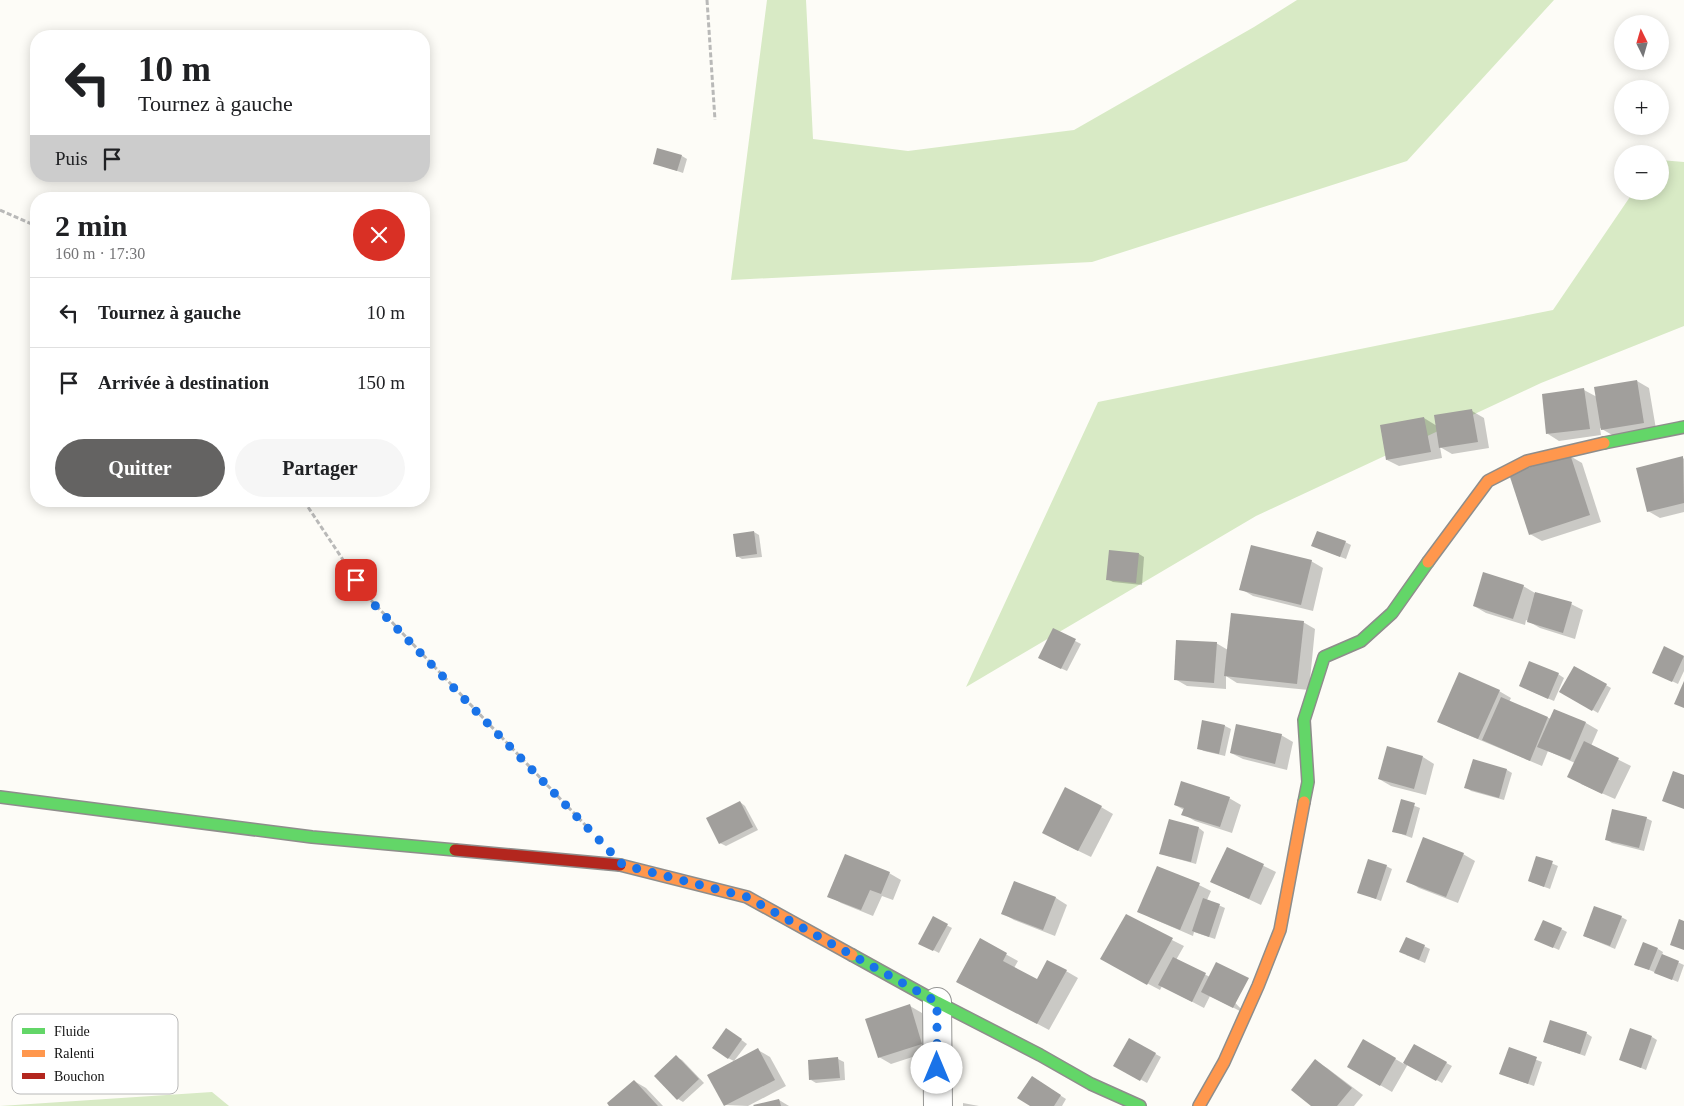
<!DOCTYPE html>
<html lang="fr">
<head>
<meta charset="utf-8">
<style>
  :root { --surface:#fff; --page:#f6f6f6; --text:#202124; --muted:#757577; --line:#e0e0e0; --accent:#646362 }
  body { margin:0; font-family:Georgia,serif; background:var(--page); color:var(--text); height:100vh; display:flex; flex-direction:column; font-size:19px; white-space:nowrap }
  * { box-sizing:border-box; margin:0 }
  p { font-size:16px; color:var(--muted) }
  .icon { flex:none; width:28px; height:28px; fill:none; stroke:currentColor; stroke-width:2; stroke-linecap:round; stroke-linejoin:round }
  .map { position:relative; flex:1; overflow:hidden }
  .side { position:absolute; left:30px; top:192px; width:400px; height:315px; display:flex; flex-direction:column; background:var(--surface); border-radius:20px; box-shadow:0 2px 12px #0003 }
  .side>* { flex:none }
  .banner { position:absolute; left:30px; top:30px; width:400px; height:152px; border-radius:20px; box-shadow:0 2px 12px #0003; background:#fff; color:var(--text); overflow:hidden }
  .needle { width:32px; rotate:355deg }
  .fabs { position:absolute; left:1614px; top:15px; display:grid; gap:10px }
  .fabs a { display:grid; place-items:center; width:55px; height:55px; border-radius:50%; background:var(--surface); box-shadow:0 2px 12px #0003; font-size:25px }
  .pin { position:absolute; display:grid; place-items:center; width:42px; height:42px; color:#fff; margin:-21px; border-radius:10px; box-shadow:0 2px 8px #0006 }
  .me { position:absolute; width:55px; margin:-28px; rotate:0deg; stroke-linejoin:round; filter:drop-shadow(0 0 4px #0008) }
  .turn { display:flex; align-items:center; gap:18px; height:105px; padding:0 25px; font-size:22px }
  .turn .icon { width:65px; height:65px; stroke-width:2.5 }
  .turn b { display:block; font-size:35px; line-height:42px }
  .then { display:flex; align-items:center; height:48px; padding:0 25px; background:#0003; gap:10px; font-size:19px }
  .round { display:grid; place-items:center; flex:none; width:52px; height:52px; border-radius:26px; background:var(--page) }
  .head { display:flex; align-items:center; justify-content:space-between; height:85px; padding:0 25px }
  h1 { font-size:30px; font-weight:800; line-height:38px }
  .cta { display:flex; gap:10px; margin-top:auto; padding:10px 25px }
  .cta a { flex:1; height:58px; border-radius:30px; background:var(--accent); color:#fff; font-size:20px; font-weight:800; line-height:58px; text-align:center }
  .cta a+a { background:var(--page); color:var(--text) }
  ul { padding:0; list-style:none }
  li { display:flex; align-items:center; gap:15px; height:70px; padding:0 25px; border-top:1px solid var(--line) }
  li div { flex:1 }
  li b { display:block; font-size:19px }
  li em { font-style:normal }
  .map>svg:first-child { display:block }
  .forest { fill:#d8eac5 }
  .shadow { fill:#0003 }
  .building { fill:#a19f9c }
  .lines { fill:none; stroke-linecap:round; stroke-linejoin:round }
  .street-casing { stroke:#979795; stroke-width:30 }
  .fast-casing { stroke:#8e8d8b; stroke-width:14 }
  .slow-casing { stroke:#8e8d8b; stroke-width:14 }
  .jam-casing { stroke:#8e8d8b; stroke-width:14 }
  .path { stroke:#b9b9b8; stroke-width:3; stroke-dasharray:5 2.5; stroke-linecap:butt }
  .street { stroke:#fffffe; stroke-width:28 }
  .fast { stroke:#63d668; stroke-width:11 }
  .slow { stroke:#ff974d; stroke-width:11 }
  .jam { stroke:#b3261e; stroke-width:11 }
  .route { stroke:#1a73e8; stroke-width:9; stroke-dasharray:0 16.2 }
  .key { fill:#fff; stroke:#b8b8b8; stroke-width:1 }
  .key-label { font-size:14px; fill:#111 }
</style>
</head>
<body>
<div class="map">
<svg width="1684" height="1106" viewBox="0 0 1684 1106">
  <rect width="100%" height="100%" fill="#fdfcf7"/>
  <g class="forest">
    <path d="M767,0H806L813,139L908,151L1074,130L1254,27L1297,0H1554L1407,161L1092,262L731,280Z"/>
    <path d="M1660,160L1684,162V326L1541,383L1256,516L966,687L1098,402L1553,310L1634,191H1660Z"/>
    <path d="M212,1092L229,1106H0Z"/>
  </g>
  <g class="shadow">
    <path d="M682,156L687,159L683,173L654,163Z"/>
    <path d="M1637,381L1649,388L1656,429L1614,436L1600,428L1601,435L1559,441L1548,434L1584,390L1597,397Z"/>
    <path d="M1472,411L1484,418L1489,448L1452,454L1440,447L1442,458L1399,466L1387,460L1424,418L1437,426Z"/>
    <path d="M1570,456L1582,463L1601,522L1542,541L1530,534Z"/>
    <path d="M1683,458L1684,459V512L1660,518L1648,511Z"/>
    <path d="M754,532L759,535L762,557L742,559L737,556Z"/>
    <path d="M1345,542L1351,545L1346,559L1313,546Z"/>
    <path d="M1139,554L1144,557L1142,585L1113,582L1107,579Z"/>
    <path d="M1311,561L1323,568L1313,611L1253,596L1241,589Z"/>
    <path d="M1523,586L1535,593L1571,604L1583,610L1575,639L1540,628L1526,620L1525,625L1486,613L1474,606Z"/>
    <path d="M1303,622L1315,629L1309,690L1237,683L1226,676V689L1187,686L1175,679L1216,643L1228,650Z"/>
    <path d="M1054,630L1081,644L1067,671L1045,661Z"/>
    <path d="M1665,648L1684,657V671L1678,684L1659,675Z"/>
    <path d="M1575,667L1611,688L1598,713L1561,691Z"/>
    <path d="M1558,674L1564,678L1554,701L1526,689Z"/>
    <path d="M1499,691L1511,698L1509,702L1551,719L1555,710L1586,723L1598,730L1591,746L1631,766L1615,799L1581,784L1575,763L1548,751L1542,766L1451,728L1439,721Z"/>
    <path d="M1203,722L1225,726L1231,729L1225,756L1204,751L1198,748Z"/>
    <path d="M1281,735L1293,742L1287,770L1243,759L1231,753Z"/>
    <path d="M1423,757L1434,764L1426,795L1391,786L1379,779Z"/>
    <path d="M1474,761L1507,770L1512,773L1504,800L1471,791L1466,787Z"/>
    <path d="M1229,798L1241,805L1232,833L1195,821L1183,814L1184,810L1175,805Z"/>
    <path d="M1402,801L1420,808L1412,838L1393,831Z"/>
    <path d="M740,802L745,806L758,830L726,846L720,843Z"/>
    <path d="M1101,807L1113,814L1091,857L1056,840Z"/>
    <path d="M1646,818L1652,821L1644,851L1612,843L1606,839Z"/>
    <path d="M1169,821L1199,828L1204,832L1196,864L1167,856L1161,853Z"/>
    <path d="M1227,848L1276,872L1261,905L1212,882Z"/>
    <path d="M1463,854L1475,861L1458,903L1419,888L1407,881Z"/>
    <path d="M1537,857L1558,866L1550,889L1529,881Z"/>
    <path d="M1386,866L1392,869L1381,901L1358,892Z"/>
    <path d="M1158,867L1199,885L1211,891L1207,900L1225,908L1215,939L1194,932L1193,936L1151,918L1139,911Z"/>
    <path d="M889,873L901,880L893,900L882,896L873,916L841,903L829,896Z"/>
    <path d="M1014,883L1056,898L1067,905L1055,936L1014,920L1002,913Z"/>
    <path d="M1621,917L1627,920L1615,949L1584,936Z"/>
    <path d="M933,918L952,928L939,953L920,943Z"/>
    <path d="M1561,929L1567,932L1559,950L1541,942Z"/>
    <path d="M1407,938L1430,949L1425,963L1406,955Z"/>
    <path d="M980,940L1018,961L1014,968L1037,980L1066,971L1078,978L1049,1030L970,988Z"/>
    <path d="M1172,940L1184,946L1176,960L1210,977L1246,1014L1210,996L1204,1008L1162,986L1160,990L1114,966Z"/>
    <path d="M1658,949L1663,952L1662,955L1684,965L1678,982L1635,964Z"/>
    <path d="M910,1006L922,1013L934,1050L891,1064L879,1057Z"/>
    <path d="M732,1033L747,1044L734,1061L728,1058Z"/>
    <path d="M1586,1033L1592,1037L1585,1056L1544,1042Z"/>
    <path d="M1652,1037L1657,1040L1646,1070L1620,1059Z"/>
    <path d="M1130,1040L1161,1057L1147,1083L1115,1065Z"/>
    <path d="M1364,1041L1404,1064L1414,1046L1452,1066L1442,1083L1408,1064L1392,1092L1349,1067Z"/>
    <path d="M1509,1049L1542,1062L1534,1086L1506,1076Z"/>
    <path d="M758,1050L770,1057L786,1086L748,1106L725,1105Z"/>
    <path d="M676,1057L682,1060L704,1083L683,1102L678,1099Z"/>
    <path d="M838,1059L844,1062L845,1080L816,1083L811,1080Z"/>
    <path d="M1315,1061L1327,1068L1363,1095L1354,1106H1313Z"/>
    <path d="M634,1081L646,1088L663,1106H611Z"/>
    <path d="M1038,1081L1066,1099L1062,1106H1032Z"/>
    <path d="M779,1100L789,1106H756Z"/>
    <path d="M963,1103L979,1106H963Z"/>
  </g>
  <g class="building">
    <path d="M657,148L682,155L677,171L653,164Z"/>
    <path d="M1637,380L1644,423L1601,430L1594,387Z"/>
    <path d="M1584,388L1590,429L1546,434L1542,394Z"/>
    <path d="M1472,409L1478,442L1439,448L1434,415Z"/>
    <path d="M1424,417L1431,452L1386,460L1380,425Z"/>
    <path d="M1570,454L1590,515L1529,535L1509,474Z"/>
    <path d="M1683,456L1684,503L1647,512L1636,468Z"/>
    <path d="M754,531L757,554L736,557L733,534Z"/>
    <path d="M1317,531L1346,541L1340,557L1311,546Z"/>
    <path d="M1251,545L1312,560L1301,605L1239,590Z"/>
    <path d="M1109,550L1139,553L1136,583L1106,580Z"/>
    <path d="M1483,572L1524,585L1513,619L1473,606Z"/>
    <path d="M1535,592L1572,602L1563,633L1527,622Z"/>
    <path d="M1231,613L1304,621L1297,684L1224,676Z"/>
    <path d="M1053,628L1076,639L1061,669L1038,658Z"/>
    <path d="M1176,640L1217,642L1214,683L1174,680Z"/>
    <path d="M1664,646L1684,656L1672,682L1652,673Z"/>
    <path d="M1529,661L1559,673L1548,699L1519,686Z"/>
    <path d="M1574,666L1607,684L1592,711L1559,692Z"/>
    <path d="M1459,672L1500,690L1478,739L1437,722Z"/>
    <path d="M1684,681V708L1674,704Z"/>
    <path d="M1501,697L1548,717L1530,761L1482,740Z"/>
    <path d="M1554,709L1586,722L1570,760L1537,747Z"/>
    <path d="M1202,720L1225,725L1219,754L1197,749Z"/>
    <path d="M1236,724L1282,734L1275,764L1230,753Z"/>
    <path d="M1584,741L1619,758L1602,794L1567,777Z"/>
    <path d="M1387,746L1423,756L1414,789L1378,779Z"/>
    <path d="M1473,759L1507,769L1499,798L1464,788Z"/>
    <path d="M1673,771L1684,775V809L1662,801Z"/>
    <path d="M1181,781L1230,797L1220,827L1181,815L1184,808L1174,805Z"/>
    <path d="M1065,787L1102,806L1078,851L1042,833Z"/>
    <path d="M1401,799L1415,803L1406,835L1392,832Z"/>
    <path d="M740,801L753,827L719,844L706,818Z"/>
    <path d="M1612,809L1647,817L1639,848L1605,840Z"/>
    <path d="M1169,819L1199,827L1191,862L1159,854Z"/>
    <path d="M1423,837L1464,853L1446,897L1406,882Z"/>
    <path d="M1227,847L1264,864L1249,899L1210,882Z"/>
    <path d="M845,854L890,872L881,894L870,890L861,910L827,897Z"/>
    <path d="M1536,856L1553,861L1544,887L1528,881Z"/>
    <path d="M1368,859L1387,865L1376,899L1357,893Z"/>
    <path d="M1157,866L1200,883L1180,930L1137,912Z"/>
    <path d="M1014,881L1056,897L1043,930L1001,914Z"/>
    <path d="M1203,898L1220,904L1209,937L1192,931Z"/>
    <path d="M1594,906L1622,916L1610,946L1583,936Z"/>
    <path d="M1126,914L1173,938L1147,985L1100,959Z"/>
    <path d="M933,916L948,924L933,951L918,944Z"/>
    <path d="M1679,919L1684,921V950L1670,945Z"/>
    <path d="M1543,920L1562,928L1553,948L1534,940Z"/>
    <path d="M1406,937L1425,945L1419,960L1399,952Z"/>
    <path d="M980,938L1007,953L1003,961L1037,979L1047,960L1067,970L1037,1024L956,982Z"/>
    <path d="M1643,942L1658,948L1649,970L1634,965Z"/>
    <path d="M1662,954L1679,961L1672,980L1654,973Z"/>
    <path d="M1173,957L1206,973L1192,1002L1158,985Z"/>
    <path d="M1216,962L1249,978L1233,1008L1201,992Z"/>
    <path d="M910,1004L922,1044L878,1058L865,1019Z"/>
    <path d="M1550,1020L1587,1032L1580,1054L1543,1042Z"/>
    <path d="M726,1028L742,1039L728,1059L712,1048Z"/>
    <path d="M1630,1028L1652,1036L1641,1068L1619,1060Z"/>
    <path d="M1129,1038L1156,1053L1140,1081L1113,1066Z"/>
    <path d="M1363,1039L1396,1058L1380,1086L1347,1067Z"/>
    <path d="M1414,1044L1447,1062L1436,1081L1403,1063Z"/>
    <path d="M1509,1047L1537,1057L1528,1084L1499,1074Z"/>
    <path d="M758,1048L775,1080L724,1106L707,1075Z"/>
    <path d="M676,1055L699,1079L677,1100L654,1076Z"/>
    <path d="M838,1057L840,1078L809,1080L808,1060Z"/>
    <path d="M1315,1059L1352,1088L1337,1106H1311L1291,1090Z"/>
    <path d="M1032,1076L1061,1095L1054,1106H1030L1017,1098Z"/>
    <path d="M634,1080L658,1106H609L607,1103Z"/>
    <path d="M779,1099L781,1106H754L753,1105Z"/>
  </g>
  <g class="lines">
    <defs>
      <path id="street" d="M937,1002L938,1106"/>
      <g id="fast">
        <path d="M1604,443L1684,427"/>
        <path d="M0,797L312,837L455,850"/>
        <path d="M1304,802L1308,782L1304,720L1324,657L1361,641L1392,613L1428,562"/>
        <path d="M852,955L937,1002L1040,1055L1091,1084L1140,1106"/>
      </g>
      <g id="slow">
        <path d="M1428,562L1488,481L1527,461L1604,443"/>
        <path d="M620,865L747,897L852,955"/>
        <path d="M1199,1106L1224,1062L1258,986L1280,930L1304,802"/>
      </g>
      <path id="jam" d="M455,850L620,865"/>
    </defs>
    <use href="#street" class="street-casing"/>
    <use href="#fast" class="fast-casing"/>
    <use href="#slow" class="slow-casing"/>
    <use href="#jam" class="jam-casing"/>
    <g class="path">
      <path d="M707,0L715,120"/>
      <path d="M0,210L36,226"/>
      <path d="M304,501L367,596L590,830"/>
    </g>
    <use href="#street" class="street"/>
    <use href="#fast" class="fast"/>
    <use href="#slow" class="slow"/>
    <use href="#jam" class="jam"/>
  </g>
  <g class="lines">
    <path class="route" d="M356,580L366,596L623,865L747,897L937,1002V1068"/>
  </g>
  <rect x="12" y="1014" width="166" height="80" rx="8" class="key"/>
  <rect x="22" y="1028" width="23" height="6" fill="#63d668"/>
  <rect x="22" y="1050" width="23" height="7" fill="#ff974d"/>
  <rect x="22" y="1073" width="23" height="6" fill="#b3261e"/>
  <g class="key-label">
    <text x="54" y="1036">Fluide</text>
    <text x="54" y="1058">Ralenti</text>
    <text x="54" y="1081">Bouchon</text>
  </g>
</svg>
<div class="fabs">
<a><svg class="needle" viewBox="-14 -14 28 28"><path d="M0-13l5 13h-10z" fill="#e53935"/><path d="M0 13l5-13h-10z" fill="#757577"/></svg></a>
<a>+</a>
<a>−</a>
</div>
<div class="pin" style="left:356px;top:580px;background:#d93025"><svg class="icon" aria-label="arrive" viewBox="0 0 24 24"><path d="M6 21V4h12l-3 4 3 4H6"/></svg></div>
<svg class="me" style="left:937px;top:1068px" viewBox="-20 -20 40 40"><circle r="19" fill="#fff"/><path d="M0-13L10 11 0 6-10 11z" fill="#1a73e8"/></svg>
<div class="banner">
<div class="turn"><svg class="icon" aria-label="left" viewBox="0 0 24 24"><path d="M17 20v-9H6M10 6l-5 5 5 5"/></svg><div><b>10 m</b>Tournez à gauche</div></div>
<div class="then">Puis<svg class="icon" aria-label="arrive" viewBox="0 0 24 24"><path d="M6 21V4h12l-3 4 3 4H6"/></svg></div>
</div>
<section class="side">
<div class="head"><div><h1>2 min</h1><p>160 m · 17:30</p></div><a class="round" style="background:#d93025;color:#fff"><svg class="icon" aria-label="close" viewBox="0 0 24 24"><path d="M6 6l12 12M18 6L6 18"/></svg></a></div>
<ul>
<li><svg class="icon" aria-label="left" viewBox="0 0 24 24"><path d="M17 20v-9H6M10 6l-5 5 5 5"/></svg><div><b>Tournez à gauche</b></div><em>10 m</em></li>
<li><svg class="icon" aria-label="arrive" viewBox="0 0 24 24"><path d="M6 21V4h12l-3 4 3 4H6"/></svg><div><b>Arrivée à destination</b></div><em>150 m</em></li>
</ul>
<div class="cta"><a>Quitter</a><a>Partager</a></div>
</section>
</div>
</body>
</html>
